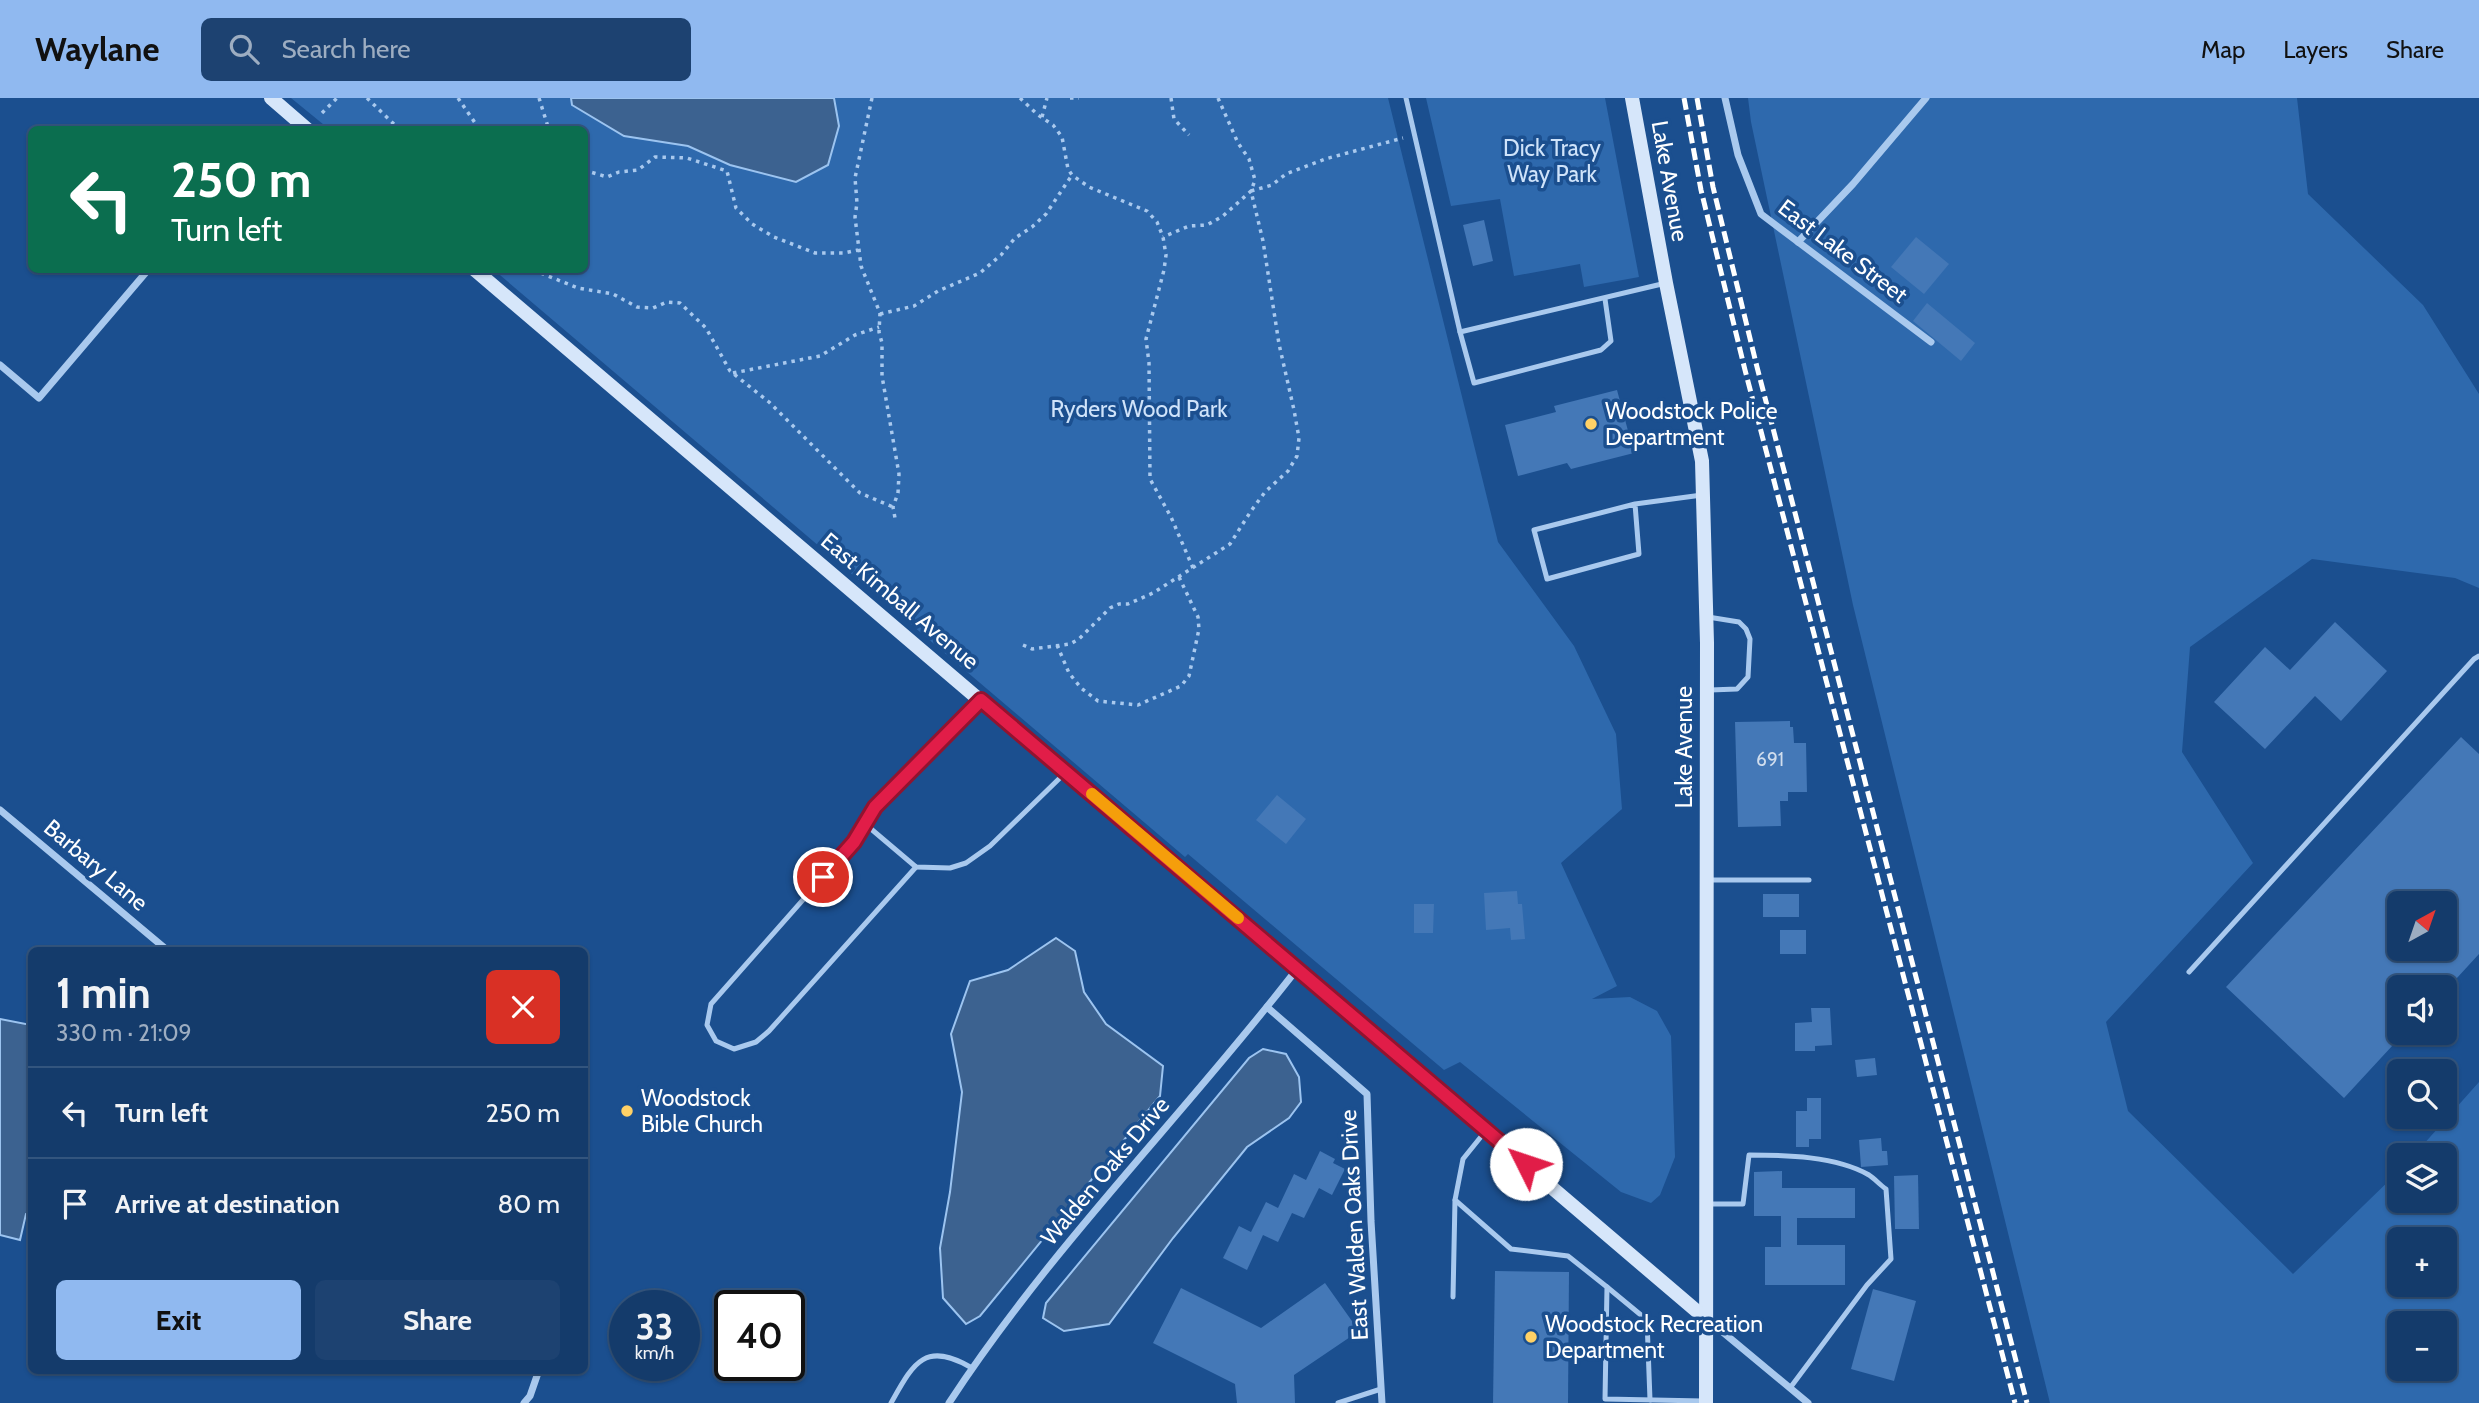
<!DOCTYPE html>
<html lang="en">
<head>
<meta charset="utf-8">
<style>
  :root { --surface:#143b6b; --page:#1d4271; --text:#f1f3f6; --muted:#9dadc1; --line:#33557e; --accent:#90b9f0 }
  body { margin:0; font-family:Cabin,sans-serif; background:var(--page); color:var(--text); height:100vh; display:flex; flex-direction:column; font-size:26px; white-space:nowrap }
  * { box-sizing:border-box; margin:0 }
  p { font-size:23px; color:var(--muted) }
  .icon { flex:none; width:38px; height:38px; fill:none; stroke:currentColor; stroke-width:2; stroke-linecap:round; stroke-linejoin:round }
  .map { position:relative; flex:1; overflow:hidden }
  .sheet { position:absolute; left:28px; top:849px; width:560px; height:427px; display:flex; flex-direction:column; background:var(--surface); border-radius:10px; box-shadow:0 2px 5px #0004,0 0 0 2px var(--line) }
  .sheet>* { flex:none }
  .top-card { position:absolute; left:28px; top:28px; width:560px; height:147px; border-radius:10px; box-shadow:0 2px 5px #0004,0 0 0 2px var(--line); background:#0b6e4f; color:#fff; overflow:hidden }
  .needle { width:46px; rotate:40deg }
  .buttons { position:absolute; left:2387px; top:793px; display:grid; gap:14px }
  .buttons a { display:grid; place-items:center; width:70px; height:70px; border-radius:10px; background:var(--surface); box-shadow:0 2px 5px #0004,0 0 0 2px var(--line); font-size:35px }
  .speed { position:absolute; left:609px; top:1192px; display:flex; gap:14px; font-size:35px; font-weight:700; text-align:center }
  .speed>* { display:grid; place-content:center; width:91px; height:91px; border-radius:50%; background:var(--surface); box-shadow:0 2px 5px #0004,0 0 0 2px var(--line); line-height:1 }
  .speed small { font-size:18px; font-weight:400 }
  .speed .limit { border:4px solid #111; border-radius:10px; background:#fff; color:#111 }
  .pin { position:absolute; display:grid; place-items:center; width:60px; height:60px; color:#fff; margin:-30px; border:4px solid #fff; border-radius:50%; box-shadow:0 2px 7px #0007 }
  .me { position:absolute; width:77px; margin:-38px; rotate:311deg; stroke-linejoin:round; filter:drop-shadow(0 0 5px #0008) }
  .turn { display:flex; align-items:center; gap:24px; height:147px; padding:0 28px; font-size:32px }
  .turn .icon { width:91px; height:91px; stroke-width:2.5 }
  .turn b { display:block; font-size:49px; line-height:60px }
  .round { display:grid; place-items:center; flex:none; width:74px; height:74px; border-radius:10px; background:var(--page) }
  .summary { display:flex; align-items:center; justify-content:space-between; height:119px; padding:0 28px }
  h1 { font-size:42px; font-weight:800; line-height:52px }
  .cta { display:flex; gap:14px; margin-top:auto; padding:14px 28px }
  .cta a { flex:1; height:80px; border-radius:10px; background:var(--accent); color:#111; font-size:28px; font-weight:800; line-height:80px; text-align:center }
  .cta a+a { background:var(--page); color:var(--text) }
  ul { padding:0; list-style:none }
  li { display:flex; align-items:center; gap:21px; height:91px; padding:0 28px; border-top:2px solid var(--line) }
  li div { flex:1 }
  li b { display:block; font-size:26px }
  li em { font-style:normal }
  header { display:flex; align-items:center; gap:42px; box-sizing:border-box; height:98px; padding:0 35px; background:var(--accent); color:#111 }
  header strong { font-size:33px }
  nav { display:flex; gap:38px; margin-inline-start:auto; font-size:24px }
  .search { width:490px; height:63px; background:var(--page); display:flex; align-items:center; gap:18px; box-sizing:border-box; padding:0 24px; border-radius:10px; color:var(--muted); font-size:26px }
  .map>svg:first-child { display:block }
  .green { fill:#2e69ad; fill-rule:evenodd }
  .water { fill:#3c6290; stroke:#9cc4f0; stroke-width:2 }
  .building { fill:#4478b7; fill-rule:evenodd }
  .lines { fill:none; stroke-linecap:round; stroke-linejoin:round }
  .path { stroke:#a9c9ee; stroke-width:3.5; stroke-dasharray:3.5 5; stroke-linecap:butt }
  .lane { stroke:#a9c9ee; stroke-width:5 }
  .street { stroke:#a9c9ee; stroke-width:7 }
  .secondary { stroke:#d6e6fa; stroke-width:14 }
  .rail { stroke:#fff; stroke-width:5; stroke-dasharray:12 5; stroke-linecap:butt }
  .route-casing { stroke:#92132f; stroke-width:18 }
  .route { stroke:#e11d48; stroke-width:12 }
  .slow { stroke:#f59e0b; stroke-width:12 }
  .poi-dot { fill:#ffd166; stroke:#1b4f8f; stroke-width:2.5 }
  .labels { text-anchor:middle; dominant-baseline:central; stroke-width:7; stroke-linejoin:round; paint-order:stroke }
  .number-label { font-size:19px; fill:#d0dded }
  .park-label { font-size:23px; fill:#cfe3fa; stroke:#1b4f8f }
  .street-label { font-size:23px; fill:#fff; stroke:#1b4f8f }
  .poi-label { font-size:23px; fill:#fff; stroke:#1b4f8f; text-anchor:start }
</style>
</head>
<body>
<header>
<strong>Waylane</strong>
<div class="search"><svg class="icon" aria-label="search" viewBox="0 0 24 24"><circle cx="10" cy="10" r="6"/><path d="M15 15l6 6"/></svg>Search here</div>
<nav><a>Map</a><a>Layers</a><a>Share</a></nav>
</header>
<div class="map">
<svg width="2479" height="1305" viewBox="0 0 2479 1305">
  <rect width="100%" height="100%" fill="#1b4f8f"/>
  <g class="green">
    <path d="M291,0H1388L1498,444L1574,548L1616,636L1622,711L1561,765L1617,888L1592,901L1630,899L1657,913L1671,938L1675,1059L1660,1097L1651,1105L1621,1094L1460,964L1444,972L1188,756L1185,759L494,172H584V32L329,31Z"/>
    <path d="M1426,0H1605L1639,179L1584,189L1580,166L1514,178L1500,101L1451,108Z"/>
    <path d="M1748,0H2297L2308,96L2423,207L2479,296V490L2455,480L2312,461L2190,549L2182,654L2253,765L2106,924L2128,1013L2293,1176L2399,1073V1102H2445V1057H2414L2479,984V1305H2050L1853,507L1751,24ZM2399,1141H2445V1186H2399ZM2399,1225H2445V1270H2399Z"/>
  </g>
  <g class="water">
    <path d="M571,0H834L839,28L828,67L796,84L730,67L688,48L624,38L572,7Z"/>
    <path d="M1056,840L1075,853L1084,894L1106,926L1163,968L1160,998L980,1218L966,1226L943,1200L940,1150L950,1094L962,994L951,936L970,883L1008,872Z"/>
    <path d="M0,921L31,927V1114L26,1116L20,1142L0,1137Z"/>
    <path d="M1263,951L1286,956L1299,979L1301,1004L1289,1020L1247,1049L1173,1140L1109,1226L1064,1233L1043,1220L1046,1205L1249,960Z"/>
  </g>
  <g class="building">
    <path d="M1484,122L1493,163L1473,168L1463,127Z"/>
    <path d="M1916,139L1949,166L1924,196L1891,169Z"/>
    <path d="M1927,205L1975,245L1961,263L1913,223Z"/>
    <path d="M1617,292L1634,355L1571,371L1567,365L1518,378L1505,327L1556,314L1554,308Z"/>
    <path d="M2335,524L2387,573L2341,623L2315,598L2265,651L2214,604L2265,549L2290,572Z"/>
    <path d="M1790,623V629H1793L1794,645H1806L1807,694H1788V703H1780L1781,728L1738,729L1735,624Z"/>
    <path d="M2461,639L2479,656V856L2445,893V889H2399V934H2405L2344,1000L2226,889ZM2399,805H2445V850H2399Z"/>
    <path d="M1277,697L1306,721L1286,746L1256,722Z"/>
    <path d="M1517,793L1518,806H1522L1525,841L1511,842L1510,830L1486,832L1484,795Z"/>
    <rect x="1763" y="796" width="36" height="23"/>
    <path d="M1414,806H1434L1433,835H1414Z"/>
    <rect x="1780" y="832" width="26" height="24"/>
    <path d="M1811,910H1830L1832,947L1815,948V953H1795V925L1812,924Z"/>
    <path d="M1875,960L1877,977L1857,979L1855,962Z"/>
    <path d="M1807,1000H1821V1041H1809V1049H1796V1013H1807Z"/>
    <path d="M1881,1040L1882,1053H1887L1888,1067L1861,1069L1859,1042Z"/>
    <path d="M1320,1053L1335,1061L1333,1065L1345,1071L1332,1097L1319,1090L1304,1120L1292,1115L1278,1144L1263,1137L1247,1172L1223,1160L1239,1128L1251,1134L1266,1104L1278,1110L1294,1076L1306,1082Z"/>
    <path d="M1782,1073V1090H1855V1120H1797V1147H1845V1187H1765V1149H1781V1118H1754V1074Z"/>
    <path d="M1918,1077L1919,1131H1895L1894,1078Z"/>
    <path d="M1495,1173L1569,1174L1568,1305H1493Z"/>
    <path d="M1325,1185L1359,1233L1294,1277L1295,1305H1237L1235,1286L1153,1245L1181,1190L1261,1230Z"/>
    <path d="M1873,1191L1916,1203L1894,1283L1851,1271Z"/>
  </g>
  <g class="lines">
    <g class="path">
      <path d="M367,0L400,32"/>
      <path d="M458,0L480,32"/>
      <path d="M539,0L549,32"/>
      <path d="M872,0L855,80L857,105L855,119L861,168L880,215L879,234L882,245V278L899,376L898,395L893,409L895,420"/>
      <path d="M1020,0L1038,17L1053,27L1062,39L1068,71L1072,77L1089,89L1147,113L1157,124L1163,139L1166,157L1164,172L1146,241L1149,265L1150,381L1171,419L1193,470"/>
      <path d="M1070,0H1079"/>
      <path d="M1171,0L1174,21L1189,37"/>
      <path d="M1218,0L1238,45L1249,61L1255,82L1251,93"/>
      <path d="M322,15L337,0"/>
      <path d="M1042,19L1047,0"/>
      <path d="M584,72L607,79L619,74L638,72L655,59L687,60L727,73L736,110L752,126L774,139L815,155H844L858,152"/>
      <path d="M1251,93L1272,87L1286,76L1325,61L1403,40"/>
      <path d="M533,172L578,190L613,196L637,209L653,210L667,204L680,205L706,230L730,273L769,304L860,395L893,409"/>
      <path d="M880,216L914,208L938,193L980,175L1001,157L1015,140L1032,129L1046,116L1072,77"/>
      <path d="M733,275L820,258L855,237L879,229"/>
      <path d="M1023,547L1032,551L1070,546L1079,541L1110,510L1119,506H1128L1153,495L1230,446L1251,413L1265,394L1288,373L1297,358L1299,340L1294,312L1279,246L1263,143L1251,93L1223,118L1207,127L1189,128L1163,139"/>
      <path d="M1057,547L1069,575L1081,590L1098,603L1138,607L1181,588L1189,578L1199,531L1198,519L1179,479"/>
    </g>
    <g class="lane">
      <path d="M1406,0L1460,234L1666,185"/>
      <path d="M1460,234L1474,285L1601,252L1611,243L1605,201"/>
      <path d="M1635,406L1639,456L1547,481L1534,432L1635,406L1702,397"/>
      <path d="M1708,519L1739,524L1746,531L1750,541L1748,579L1737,591L1710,592"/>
      <path d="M864,725L916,769L950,770L966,765L990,748L1065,675"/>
      <path d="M916,769L769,933L756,944L734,951L716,943L707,927L711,906L854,744L875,709L979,604"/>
      <path d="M1710,782H1809"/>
      <path d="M2189,874L2474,561L2479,558"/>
      <path d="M1484,1035L1463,1061L1455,1102L1511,1151L1568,1158L1607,1189L1605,1301L1703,1303"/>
      <path d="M1709,1106H1743L1749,1057C1785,1057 1836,1058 1869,1077C1875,1081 1880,1087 1886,1091L1891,1161L1867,1187L1790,1290"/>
      <path d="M1607,1189L1647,1222L1650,1302"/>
      <path d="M1453,1199L1455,1102"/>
      <path d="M891,1305C913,1266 924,1242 972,1270"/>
      <path d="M1338,1305L1381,1291"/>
    </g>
    <g class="street">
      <path d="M1725,0L1738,57L1761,116L1931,244"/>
      <path d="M265,32L267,30"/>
      <path d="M1798,144L1853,86L1926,0"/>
      <path d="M0,267L39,300L148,172"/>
      <path d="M0,712L167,852"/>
      <path d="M1267,909L1367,996L1371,1123L1382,1305"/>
      <path d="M1707,1221L1808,1305"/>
      <path d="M524,1305L530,1298L539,1272"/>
      <path d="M949,1305C1050,1150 1184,1017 1297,871"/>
    </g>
    <g class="secondary">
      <path d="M271,0L308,32"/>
      <path d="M1632,0L1666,185L1702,363L1707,545L1706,1305"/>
      <path d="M475,172L1706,1221"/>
    </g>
    <g class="rail">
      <path d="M1684,0L1701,92L1745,272L2015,1305"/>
      <path d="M1697,0L1713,89L1757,269L2027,1305"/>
    </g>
  </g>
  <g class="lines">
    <defs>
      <path id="route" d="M823,779L854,744L875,709L981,602L1526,1066"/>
    </defs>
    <use href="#route" class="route-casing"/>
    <use href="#route" class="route"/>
    <path class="slow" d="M1092,696L1238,820"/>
  </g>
  <g class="poi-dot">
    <circle cx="1591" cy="326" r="7"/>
    <circle cx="627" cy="1013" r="7"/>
    <circle cx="1531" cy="1239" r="7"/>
  </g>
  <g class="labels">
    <g class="number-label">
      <text x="1770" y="661">691</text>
    </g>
    <g class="park-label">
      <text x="1552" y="50">Dick Tracy<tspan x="1552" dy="26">Way Park</tspan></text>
      <text x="1139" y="311">Ryders Wood Park</text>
    </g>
    <g class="street-label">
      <text transform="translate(1670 83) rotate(80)">Lake Avenue</text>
      <text transform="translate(1843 153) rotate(37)">East Lake Street</text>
      <text transform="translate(900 503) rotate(40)">East Kimball Avenue</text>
      <text transform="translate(1684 649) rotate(-90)">Lake Avenue</text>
      <text transform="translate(96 767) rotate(40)">Barbary Lane</text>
      <text transform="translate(1105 1073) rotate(-50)">Walden Oaks Drive</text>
      <text transform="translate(1354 1127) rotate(-93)">East Walden Oaks Drive</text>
    </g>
    <g class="poi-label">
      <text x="1605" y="313">Woodstock Police<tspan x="1605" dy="26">Department</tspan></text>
      <text x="641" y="1000">Woodstock<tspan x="641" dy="26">Bible Church</tspan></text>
      <text x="1545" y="1226">Woodstock Recreation<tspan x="1545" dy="26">Department</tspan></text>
    </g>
  </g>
</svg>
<div class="buttons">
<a><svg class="needle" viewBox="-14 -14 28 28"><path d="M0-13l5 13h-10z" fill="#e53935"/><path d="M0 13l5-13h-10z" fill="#9dadc1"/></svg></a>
<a><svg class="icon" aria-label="sound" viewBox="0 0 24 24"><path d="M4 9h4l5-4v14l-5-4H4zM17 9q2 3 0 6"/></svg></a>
<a><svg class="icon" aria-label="search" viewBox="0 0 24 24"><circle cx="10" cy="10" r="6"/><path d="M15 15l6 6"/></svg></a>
<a><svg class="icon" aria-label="layers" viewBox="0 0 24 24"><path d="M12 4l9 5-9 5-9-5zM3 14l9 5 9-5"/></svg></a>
<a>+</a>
<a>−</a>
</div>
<div class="speed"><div>33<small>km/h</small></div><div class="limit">40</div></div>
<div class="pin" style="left:823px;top:779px;background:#d93025"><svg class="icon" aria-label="arrive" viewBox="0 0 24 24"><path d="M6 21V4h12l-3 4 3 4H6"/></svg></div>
<svg class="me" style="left:1526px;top:1066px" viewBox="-20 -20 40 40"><circle r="19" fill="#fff"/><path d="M0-13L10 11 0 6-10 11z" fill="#e11d48"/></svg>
<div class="top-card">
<div class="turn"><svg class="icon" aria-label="left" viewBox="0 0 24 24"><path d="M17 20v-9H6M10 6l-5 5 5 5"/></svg><div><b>250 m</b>Turn left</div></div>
</div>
<section class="sheet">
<div class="summary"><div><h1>1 min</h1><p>330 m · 21:09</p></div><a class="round" style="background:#d93025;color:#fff"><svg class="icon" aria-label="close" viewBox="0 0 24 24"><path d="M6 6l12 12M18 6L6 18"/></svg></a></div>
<ul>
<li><svg class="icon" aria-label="left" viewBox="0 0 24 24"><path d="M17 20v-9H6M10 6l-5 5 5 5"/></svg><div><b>Turn left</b></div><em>250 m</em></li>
<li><svg class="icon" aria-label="arrive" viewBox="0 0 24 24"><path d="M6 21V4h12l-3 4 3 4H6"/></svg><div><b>Arrive at destination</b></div><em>80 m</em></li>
</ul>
<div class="cta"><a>Exit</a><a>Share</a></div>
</section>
</div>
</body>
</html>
